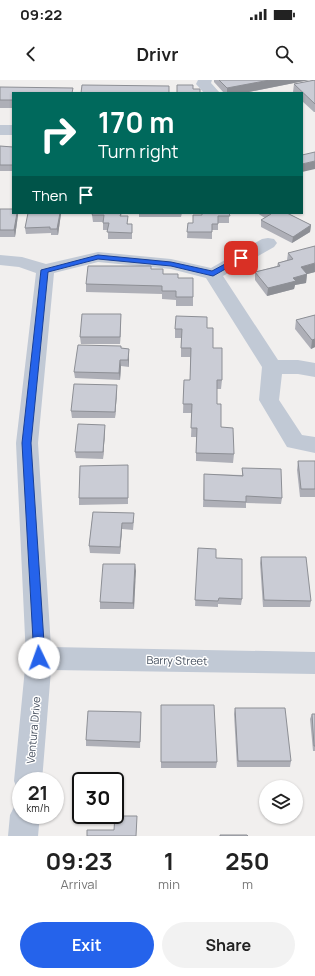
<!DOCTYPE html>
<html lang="en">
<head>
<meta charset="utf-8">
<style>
  :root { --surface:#fff; --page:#f2f2f2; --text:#222; --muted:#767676; --accent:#2563eb }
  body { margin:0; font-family:Manrope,sans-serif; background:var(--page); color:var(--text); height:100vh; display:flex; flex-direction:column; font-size:15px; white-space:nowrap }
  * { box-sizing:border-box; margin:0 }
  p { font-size:13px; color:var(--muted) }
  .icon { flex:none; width:22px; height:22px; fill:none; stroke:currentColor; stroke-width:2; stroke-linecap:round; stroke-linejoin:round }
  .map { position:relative; height:756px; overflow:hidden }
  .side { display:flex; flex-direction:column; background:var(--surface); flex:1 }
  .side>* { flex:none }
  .hud { position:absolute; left:12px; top:12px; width:291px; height:122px; border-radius:0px; box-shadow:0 1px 3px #0004; background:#00695c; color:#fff; overflow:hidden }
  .tools { position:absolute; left:259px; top:700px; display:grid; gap:8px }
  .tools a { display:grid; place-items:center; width:44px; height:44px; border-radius:50%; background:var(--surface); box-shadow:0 1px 3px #0004; font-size:20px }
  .speed { position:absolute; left:12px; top:692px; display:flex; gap:8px; font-size:20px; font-weight:700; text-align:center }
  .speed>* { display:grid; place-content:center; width:52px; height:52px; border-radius:50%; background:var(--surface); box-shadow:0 1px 3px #0004; line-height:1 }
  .speed small { font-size:10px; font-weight:400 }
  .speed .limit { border:2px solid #111; border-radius:6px; background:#fff; color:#111 }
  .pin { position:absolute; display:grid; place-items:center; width:34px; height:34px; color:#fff; margin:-17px; border-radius:8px; box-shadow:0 2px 6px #0006 }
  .me { position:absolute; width:44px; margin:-22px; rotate:357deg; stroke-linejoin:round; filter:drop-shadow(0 0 3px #0008) }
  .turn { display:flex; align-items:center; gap:14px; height:84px; padding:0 20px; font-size:18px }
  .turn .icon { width:52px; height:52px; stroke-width:2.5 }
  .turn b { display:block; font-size:28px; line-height:34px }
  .then { display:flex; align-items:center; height:38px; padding:0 20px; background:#0003; gap:8px; font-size:15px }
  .eta { display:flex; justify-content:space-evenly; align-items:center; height:68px; text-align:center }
  .eta b { font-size:24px; font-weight:700; line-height:28px }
  .cta { display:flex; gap:8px; margin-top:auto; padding:8px 20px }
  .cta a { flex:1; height:46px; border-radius:24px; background:var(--accent); color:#fff; font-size:16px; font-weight:700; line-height:46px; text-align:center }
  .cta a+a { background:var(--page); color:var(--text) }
  .status { display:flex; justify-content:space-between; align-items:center; height:28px; padding:0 20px; background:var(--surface); direction:ltr }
  .status svg { height:11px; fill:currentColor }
  header { display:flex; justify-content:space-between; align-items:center; height:52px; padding:0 20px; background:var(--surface); font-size:18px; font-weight:700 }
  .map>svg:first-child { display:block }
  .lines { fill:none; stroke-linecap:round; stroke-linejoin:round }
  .minor { fill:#c1c9d5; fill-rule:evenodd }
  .wall { fill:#aeafb7 }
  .shaded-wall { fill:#8d8f95 }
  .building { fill:#caccd5; stroke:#8d8f95 }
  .route { fill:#2563eb; stroke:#184099 }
  .labels { text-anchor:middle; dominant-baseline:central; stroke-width:3; stroke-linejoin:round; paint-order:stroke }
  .street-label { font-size:11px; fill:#454f5e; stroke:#fff }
</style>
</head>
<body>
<div class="status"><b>09:22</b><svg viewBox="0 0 49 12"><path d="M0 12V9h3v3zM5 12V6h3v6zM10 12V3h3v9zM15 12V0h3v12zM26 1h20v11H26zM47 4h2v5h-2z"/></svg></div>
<header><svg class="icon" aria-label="back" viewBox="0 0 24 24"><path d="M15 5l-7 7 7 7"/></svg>Drivr<svg class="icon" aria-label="search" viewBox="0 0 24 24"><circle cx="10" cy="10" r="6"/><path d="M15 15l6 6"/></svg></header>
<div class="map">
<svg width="315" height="756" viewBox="0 0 315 756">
  <rect width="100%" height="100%" fill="#f1efee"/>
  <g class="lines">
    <g class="minor">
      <path d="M198,0H212L211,3L220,13H204L196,4Z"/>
      <rect x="0" y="45" width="13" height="10"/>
      <path d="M268,158L274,159L277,163L274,167L223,196L278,280H298L315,283V297L298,294H282L279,320L302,355L315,357V373L287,367L259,320L262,287L206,198L171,189L98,182L54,193L38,363L51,567L315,572V594L51,590L42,701H21V712L18,711L14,701L26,578L16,363L36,193L19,187L0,185V175L22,177L46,184L98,172L171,179L211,188L262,159Z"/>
      <path d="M21,722V735H40L38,756H8L10,735L15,725Z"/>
    </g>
  </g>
  <g class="wall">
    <path d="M214,0H309L244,13H224L214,2Z"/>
    <path d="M315,0V32H314L302,21V13H294L293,12L294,4Z"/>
    <path d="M0,7L13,13V28H0Z"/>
    <path d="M0,66L13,67V91H0Z"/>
    <path d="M0,129L18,135L15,157H0Z"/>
    <path d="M28,133H61L58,155H51V153L26,154L25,148Z"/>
    <path d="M122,133L121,136L128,144H132V159H108V150H103V142H93L92,135Z"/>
    <path d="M139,133H182L181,137H139Z"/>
    <path d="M229,133V143H218V150H212V159L187,158L188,143H193L202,135Z"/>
    <path d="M257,133H287L311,145L310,152L292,163L261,147V140L265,138Z"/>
    <path d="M288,173L315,192L307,194L306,203L295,205L294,209L267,216L255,200V192L277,186L278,183L287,180Z"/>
    <path d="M151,189L163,194L178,198L193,217V226H176V220L162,219V214L86,212V204Z"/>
    <path d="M121,234L120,264H81L80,257Z"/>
    <path d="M315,235V267L311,269L295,249L296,240Z"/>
    <path d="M207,248L222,300L221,309H217V324L221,347L234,374L233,383L196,381V357H191L192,333H183L184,300H190V277H181V258H175V249Z"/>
    <path d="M121,268L129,269V287L121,286L120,300L75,298L74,292Z"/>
    <path d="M117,311L115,338H72L71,331Z"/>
    <path d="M105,351L103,379L76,378L75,372Z"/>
    <path d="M298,381H315V417H300L297,390Z"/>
    <path d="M128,385V424L79,425V418Z"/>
    <path d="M242,388L282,418L281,424L246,423V428L203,427L204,394L242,395Z"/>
    <path d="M93,432L134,440L133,450L122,449L120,474L90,473L89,466Z"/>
    <path d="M198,468L216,478L242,519L241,525L218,524V527L195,526Z"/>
    <path d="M261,477L311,521L310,527H263L260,483Z"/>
    <path d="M135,484L134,529H100V522Z"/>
    <path d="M161,625L217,682L216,688H161Z"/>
    <path d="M235,628L291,681L290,687H237L234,634Z"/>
    <path d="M312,634H315V671H313L310,639Z"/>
    <path d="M141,638L140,668L86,666V660Z"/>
  </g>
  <g class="shaded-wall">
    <path d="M270,0H309L244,13H227V8Z"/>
    <path d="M315,81V89L302,92V84Z"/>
    <path d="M17,133H18V135L15,157L14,150Z"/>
    <path d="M60,133H61V134L58,155L57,149Z"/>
    <path d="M311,145L310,152L292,163L293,157Z"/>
    <path d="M315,183V192L300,196L301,187Z"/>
    <path d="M307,194L306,203L295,205L294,209L267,216L268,208L293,198Z"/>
    <path d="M121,234V241L120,264V257Z"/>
    <path d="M315,259V267L311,269L312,260Z"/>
    <path d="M129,269V287L128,280Z"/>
    <path d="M120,280L121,286L120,300L119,293Z"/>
    <path d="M117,305V311L115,338V332Z"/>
    <path d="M105,345V351L103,379V372Z"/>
    <path d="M122,443V449L120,474V467Z"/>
    <path d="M135,484L136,491L134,529L133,523Z"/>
  </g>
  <g class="building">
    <path d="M219,0H270L227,8Z"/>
    <path d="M315,0V24L294,4Z"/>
    <path d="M82,5L169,6V13H81Z"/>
    <path d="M177,5H193V9H200V13H177Z"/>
    <path d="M0,7L73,8L72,13H13V20H0Z"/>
    <path d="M0,66L13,67V85H0Z"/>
    <path d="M315,72V81L302,84V75Z"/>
    <path d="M0,129H13V133H17L14,150H0Z"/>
    <path d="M28,133H60L57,149H50V147L25,148Z"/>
    <path d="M93,133H121L120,136H128L127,144H132V153L107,152L109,143H103L104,135H92Z"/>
    <path d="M202,133H229L230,136H218V144H212V152H187L188,143H193V135H202Z"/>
    <path d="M269,133H287L311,145L293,157L261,140L271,134Z"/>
    <path d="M315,166V183L301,187L307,194L293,198L296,201L268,208L255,192L280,186L278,183L293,179L288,173Z"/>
    <path d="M88,186H151V189H163V194H178V198H193V217H176V211H162V206L86,204Z"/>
    <path d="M82,234H121L120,257H80Z"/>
    <path d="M315,235V259L312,260L296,240Z"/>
    <path d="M176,236L207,237V248H213V268H222V300H217V324H221V347L233,348L234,374L196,373L197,348H191L192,324H183L184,300H190L191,268H181L182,249H175Z"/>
    <path d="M78,265L121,266V268L129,269L128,280H120L119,293L74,292Z"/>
    <path d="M74,304L117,305L115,332L71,331Z"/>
    <path d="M78,344L105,345L103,372H75Z"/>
    <path d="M298,381H315V409H301Z"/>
    <path d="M128,385V418H79L80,386Z"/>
    <path d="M242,388L281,389L282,418L246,416V422L204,420V394L243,396Z"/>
    <path d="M93,432L134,433L133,443H122L120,467L89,466Z"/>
    <path d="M198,468L216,469V478L242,479V519L219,518L218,521L195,520Z"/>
    <path d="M261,477H306L311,521L264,520Z"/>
    <path d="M103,484H135L133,523L100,522Z"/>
    <path d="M161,625H214L217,682H161Z"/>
    <path d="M235,628H285L291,681H238Z"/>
    <path d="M88,631L141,632L140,662L86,660Z"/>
    <path d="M312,634H315V666H314Z"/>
    <path d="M115,736H137L136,756H87V750H114Z"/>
    <path d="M220,755H247L248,756H220Z"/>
  </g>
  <path class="route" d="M98,175L171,182L212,191L238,177L245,178L213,196L171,186L98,179L48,192L31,363L45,578L43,581H35L34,578L22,363L41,190Z"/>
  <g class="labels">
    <g class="street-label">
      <text transform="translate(177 580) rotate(1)">Barry Street</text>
      <text transform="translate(33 650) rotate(-85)">Ventura Drive</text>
    </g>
  </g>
</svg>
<div class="tools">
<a><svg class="icon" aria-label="layers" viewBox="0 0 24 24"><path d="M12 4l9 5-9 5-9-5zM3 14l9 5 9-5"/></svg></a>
</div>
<div class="speed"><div>21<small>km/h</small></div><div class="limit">30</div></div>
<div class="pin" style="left:241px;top:178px;background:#d93025"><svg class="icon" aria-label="arrive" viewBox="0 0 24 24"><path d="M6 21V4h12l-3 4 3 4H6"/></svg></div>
<svg class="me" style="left:39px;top:578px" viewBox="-20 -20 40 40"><circle r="19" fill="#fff"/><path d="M0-13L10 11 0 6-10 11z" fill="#2563eb"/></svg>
<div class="hud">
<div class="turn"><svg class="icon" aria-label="right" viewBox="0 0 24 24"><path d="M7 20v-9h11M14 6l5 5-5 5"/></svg><div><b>170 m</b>Turn right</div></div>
<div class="then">Then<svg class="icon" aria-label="arrive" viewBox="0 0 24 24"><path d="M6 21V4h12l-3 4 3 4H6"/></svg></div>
</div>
</div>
<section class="side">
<div class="eta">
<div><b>09:23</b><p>Arrival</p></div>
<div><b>1</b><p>min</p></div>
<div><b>250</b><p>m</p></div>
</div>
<div class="cta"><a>Exit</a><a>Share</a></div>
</section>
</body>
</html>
